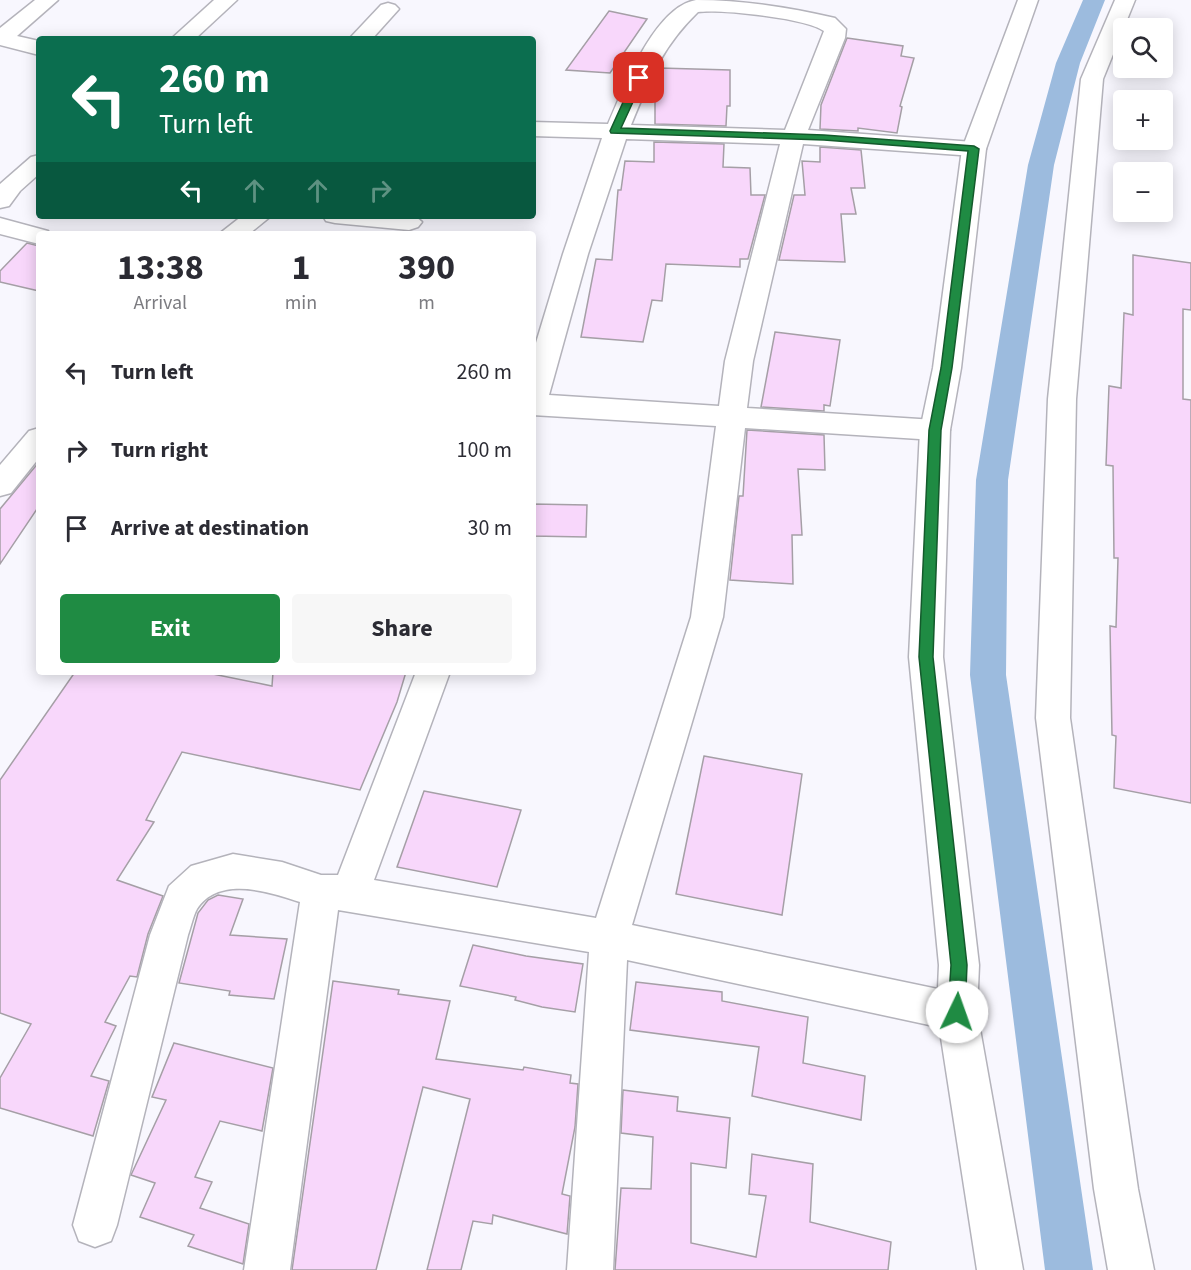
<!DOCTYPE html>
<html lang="en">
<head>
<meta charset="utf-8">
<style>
  :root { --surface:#fff; --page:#f7f7f7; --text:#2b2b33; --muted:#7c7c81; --accent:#1f8b43 }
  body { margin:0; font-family:"Source Sans 3",sans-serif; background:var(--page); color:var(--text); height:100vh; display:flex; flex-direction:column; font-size:22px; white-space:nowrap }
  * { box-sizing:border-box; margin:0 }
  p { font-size:20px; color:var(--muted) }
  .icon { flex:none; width:33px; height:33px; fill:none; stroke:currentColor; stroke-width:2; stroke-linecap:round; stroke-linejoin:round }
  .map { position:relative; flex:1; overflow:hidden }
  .drawer { position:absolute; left:36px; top:231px; width:500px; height:444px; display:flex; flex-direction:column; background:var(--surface); border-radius:6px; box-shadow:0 3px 15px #0003 }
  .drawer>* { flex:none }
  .guide { position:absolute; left:36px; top:36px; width:500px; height:183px; border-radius:6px; box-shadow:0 3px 15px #0003; background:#0b6e4f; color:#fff; overflow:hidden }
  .buttons { position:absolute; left:1113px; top:18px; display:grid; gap:12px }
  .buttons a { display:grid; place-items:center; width:60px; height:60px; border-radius:6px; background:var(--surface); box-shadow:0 3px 15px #0003; font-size:30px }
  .pin { position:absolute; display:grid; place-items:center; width:51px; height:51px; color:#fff; margin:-26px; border-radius:12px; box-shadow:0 3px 9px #0006 }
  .me { position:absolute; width:66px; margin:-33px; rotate:3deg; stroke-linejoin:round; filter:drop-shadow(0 0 4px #0008) }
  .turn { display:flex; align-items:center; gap:21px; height:126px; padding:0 24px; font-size:27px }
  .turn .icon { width:78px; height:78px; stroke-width:2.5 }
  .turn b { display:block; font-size:42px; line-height:51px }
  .lanes { display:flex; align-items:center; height:57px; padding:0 24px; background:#0003; justify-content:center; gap:30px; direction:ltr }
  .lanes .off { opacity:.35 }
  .eta { display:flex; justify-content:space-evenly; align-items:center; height:102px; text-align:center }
  .eta b { font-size:36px; font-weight:700; line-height:42px }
  .button { display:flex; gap:12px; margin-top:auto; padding:12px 24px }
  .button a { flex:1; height:69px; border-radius:6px; background:var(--accent); color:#fff; font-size:24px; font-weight:700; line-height:69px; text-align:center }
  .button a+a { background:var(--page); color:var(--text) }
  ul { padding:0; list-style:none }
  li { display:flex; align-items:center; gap:18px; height:78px; padding:0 24px }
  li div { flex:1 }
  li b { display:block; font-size:22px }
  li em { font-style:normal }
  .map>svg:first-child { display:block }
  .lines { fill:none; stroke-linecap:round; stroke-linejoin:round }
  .canal { fill:#9cbbde; fill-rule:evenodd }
  .building { fill:#f8d7fb; stroke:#a59fa6; stroke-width:1.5 }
  .minor-casing { stroke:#b4b3bb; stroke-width:3 }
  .tertiary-casing { stroke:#b4b3bb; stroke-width:3 }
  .minor { fill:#fff; fill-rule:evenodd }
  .tertiary { fill:#fff; fill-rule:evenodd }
  .route { fill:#1f8b43; stroke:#145a2c; stroke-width:1.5 }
</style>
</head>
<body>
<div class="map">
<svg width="1191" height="1270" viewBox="0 0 1191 1270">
  <rect width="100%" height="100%" fill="#f8f7fe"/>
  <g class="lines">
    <path class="canal" d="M1083,0H1105L1080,63L1054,165L1008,480L1006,675L1093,1270H1045L970,675L976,480L1028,165L1056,63Z"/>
  </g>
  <g class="building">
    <path d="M609,11L647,19L610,73L566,70Z"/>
    <path d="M847,38L903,46L901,56L914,58L900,106L902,107L897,133L858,128V131L820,129L821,105Z"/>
    <path d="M659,68L730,70V106H727L726,126L655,124V76Z"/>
    <path d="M654,142L724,144L723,167L750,168L751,195H765L748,259H740V267L666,264L662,301L652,300L643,342L581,337L596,259L612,260L618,190H621L625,161L654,162Z"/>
    <path d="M820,147L861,150L865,188H851L856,214H841L845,262L779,260L794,195H805L802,161L820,162Z"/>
    <path d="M27,243L39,246V291L0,282V271Z"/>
    <path d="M1133,255L1191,263V310L1183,309V399L1191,400V803L1114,788L1116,736L1112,735L1110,626L1116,627L1118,558H1114L1113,466L1106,465L1109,386L1121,388L1124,313L1133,315Z"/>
    <path d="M775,332L840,340L830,406L824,405V411L761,407Z"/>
    <path d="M747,430L824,435L825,470L798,469L802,535H792L793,584L730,580L739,496H743Z"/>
    <path d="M39,462V506L0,564V509Z"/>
    <path d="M532,504L587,505L586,537L532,536Z"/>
    <path d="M75,672H203L272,686L273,672H406L397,702L360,790L182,752L146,820L154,822L117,880L163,896L148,934L137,977L130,976L105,1022L116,1026L91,1076L109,1081L93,1136L0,1108V1078L31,1024L0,1013V780Z"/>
    <path d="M704,756L802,774L782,915L676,894Z"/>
    <path d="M424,791L521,810L497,887L397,867Z"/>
    <path d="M218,895L243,899L230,935L287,939L274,999L229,995L230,991L179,983L198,913L208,900Z"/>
    <path d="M473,945L526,956L583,964L575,1012L542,1007L515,1000L516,997L460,986Z"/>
    <path d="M333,981L399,990L398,994L450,1001L436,1059L523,1070L524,1067L571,1075L570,1083L578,1084L575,1127L562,1194L570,1196L567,1234L493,1215L492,1224L473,1221L461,1270H427L470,1099L423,1087L376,1270H292Z"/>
    <path d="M636,982L722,992V1001L808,1017L803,1063L865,1076L861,1120L752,1096L759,1047L630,1030Z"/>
    <path d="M174,1043L273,1068L262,1131L220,1121L195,1177L212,1182L200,1208L249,1224L243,1264L188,1246L194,1235L140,1217L155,1183L131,1175L166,1100L152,1097Z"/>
    <path d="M623,1090L678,1097L677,1111L730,1118L726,1168L691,1163V1243L756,1257L766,1196L749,1194L752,1154L813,1164L810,1222L891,1242L888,1270H615L621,1188L651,1189L653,1137L621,1133Z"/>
  </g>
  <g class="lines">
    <defs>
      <g id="minor">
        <path d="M35,0H58L17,36L39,41V55L0,45V28Z"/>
        <path d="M214,0H237L195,39H171Z"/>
        <path d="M696,0C743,0 788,7 835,18L846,29L845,38L808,130L974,142L982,144L986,149L982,154L974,156L803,144L753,361L747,408L935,420L945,423L950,430L945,437L935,440L745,428L723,617L632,925L957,993L971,998L977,1012L971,1026L957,1031L627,960L613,1270H567L589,952L338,910L290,1270H244L300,902C270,892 219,875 197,909C193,916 191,927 188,935L117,1225L111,1241L95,1247L79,1241L73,1225L150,935L169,886L191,866L233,854L282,862L321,875H338L416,672H450L374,880L596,918L691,617L716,426L532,415V356L563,254L602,138L532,136V122L608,124C623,90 654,7 696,0ZM698,12C720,9 807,18 824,31L785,130L631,125C650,79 661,48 698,12ZM626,139L780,144L725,361L719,406L549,395L588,254Z"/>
        <path d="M1115,0H1135L1103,79L1076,399L1070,718L1138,1189L1154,1270H1108L1094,1189L1036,718L1048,399L1081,79Z"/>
        <path d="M388,3L395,5L399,9L372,39H349L381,5Z"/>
        <path d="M39,155V174L20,191L9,206L0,208V184L31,157Z"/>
        <path d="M242,216H271L249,234H219Z"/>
        <path d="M323,216H415L422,222L418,227L409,230L335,223L326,221Z"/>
        <path d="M0,218L48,231L50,234H39V244L0,234Z"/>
        <path d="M39,428V458L11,493L0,496V465L29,431Z"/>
      </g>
      <path id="tertiary" d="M1018,0H1038L986,149L961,368L950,430L943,657L979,965L977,1012L1023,1270H977L937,1012L939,965L909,657L920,430L933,368L962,149Z"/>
    </defs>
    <use href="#minor" class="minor-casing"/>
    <use href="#tertiary" class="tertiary-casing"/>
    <use href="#minor" class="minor"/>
    <use href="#tertiary" class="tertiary"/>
  </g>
  <path class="route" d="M639,76L644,78L621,128L824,135L974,146L979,149L952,368L941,430L933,657L967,965L965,1012L963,1017L957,1020L951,1017L948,1012L951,965L919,657L929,430L941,368L968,151L824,140L611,133L610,131L634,78Z"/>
</svg>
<div class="buttons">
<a><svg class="icon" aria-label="search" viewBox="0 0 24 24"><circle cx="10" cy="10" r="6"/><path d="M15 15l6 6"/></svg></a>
<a>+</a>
<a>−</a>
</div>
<div class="pin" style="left:639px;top:78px;background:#d93025"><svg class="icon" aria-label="arrive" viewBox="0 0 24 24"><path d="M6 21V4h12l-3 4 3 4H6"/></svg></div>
<svg class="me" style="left:957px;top:1012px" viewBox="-20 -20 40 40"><circle r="19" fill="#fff"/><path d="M0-13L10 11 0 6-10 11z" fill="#1f8b43"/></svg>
<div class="guide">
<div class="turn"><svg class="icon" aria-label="left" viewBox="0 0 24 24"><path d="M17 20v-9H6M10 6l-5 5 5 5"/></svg><div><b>260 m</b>Turn left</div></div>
<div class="lanes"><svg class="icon" aria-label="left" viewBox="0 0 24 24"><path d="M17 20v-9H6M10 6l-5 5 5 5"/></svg><svg class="icon off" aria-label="ahead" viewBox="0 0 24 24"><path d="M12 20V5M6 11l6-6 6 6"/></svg><svg class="icon off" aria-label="ahead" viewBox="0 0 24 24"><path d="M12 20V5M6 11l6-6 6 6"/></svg><svg class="icon off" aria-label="right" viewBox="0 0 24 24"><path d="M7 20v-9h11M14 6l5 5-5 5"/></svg></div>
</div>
<section class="drawer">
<div class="eta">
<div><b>13:38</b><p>Arrival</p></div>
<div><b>1</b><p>min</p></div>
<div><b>390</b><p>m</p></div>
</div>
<ul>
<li><svg class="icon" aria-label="left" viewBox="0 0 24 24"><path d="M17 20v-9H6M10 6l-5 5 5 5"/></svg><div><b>Turn left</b></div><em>260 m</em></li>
<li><svg class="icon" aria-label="right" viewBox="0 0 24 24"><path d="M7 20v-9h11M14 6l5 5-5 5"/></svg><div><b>Turn right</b></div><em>100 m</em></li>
<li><svg class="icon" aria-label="arrive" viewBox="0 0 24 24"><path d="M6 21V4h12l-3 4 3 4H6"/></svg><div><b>Arrive at destination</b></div><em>30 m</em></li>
</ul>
<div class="button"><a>Exit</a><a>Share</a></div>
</section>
</div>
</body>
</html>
